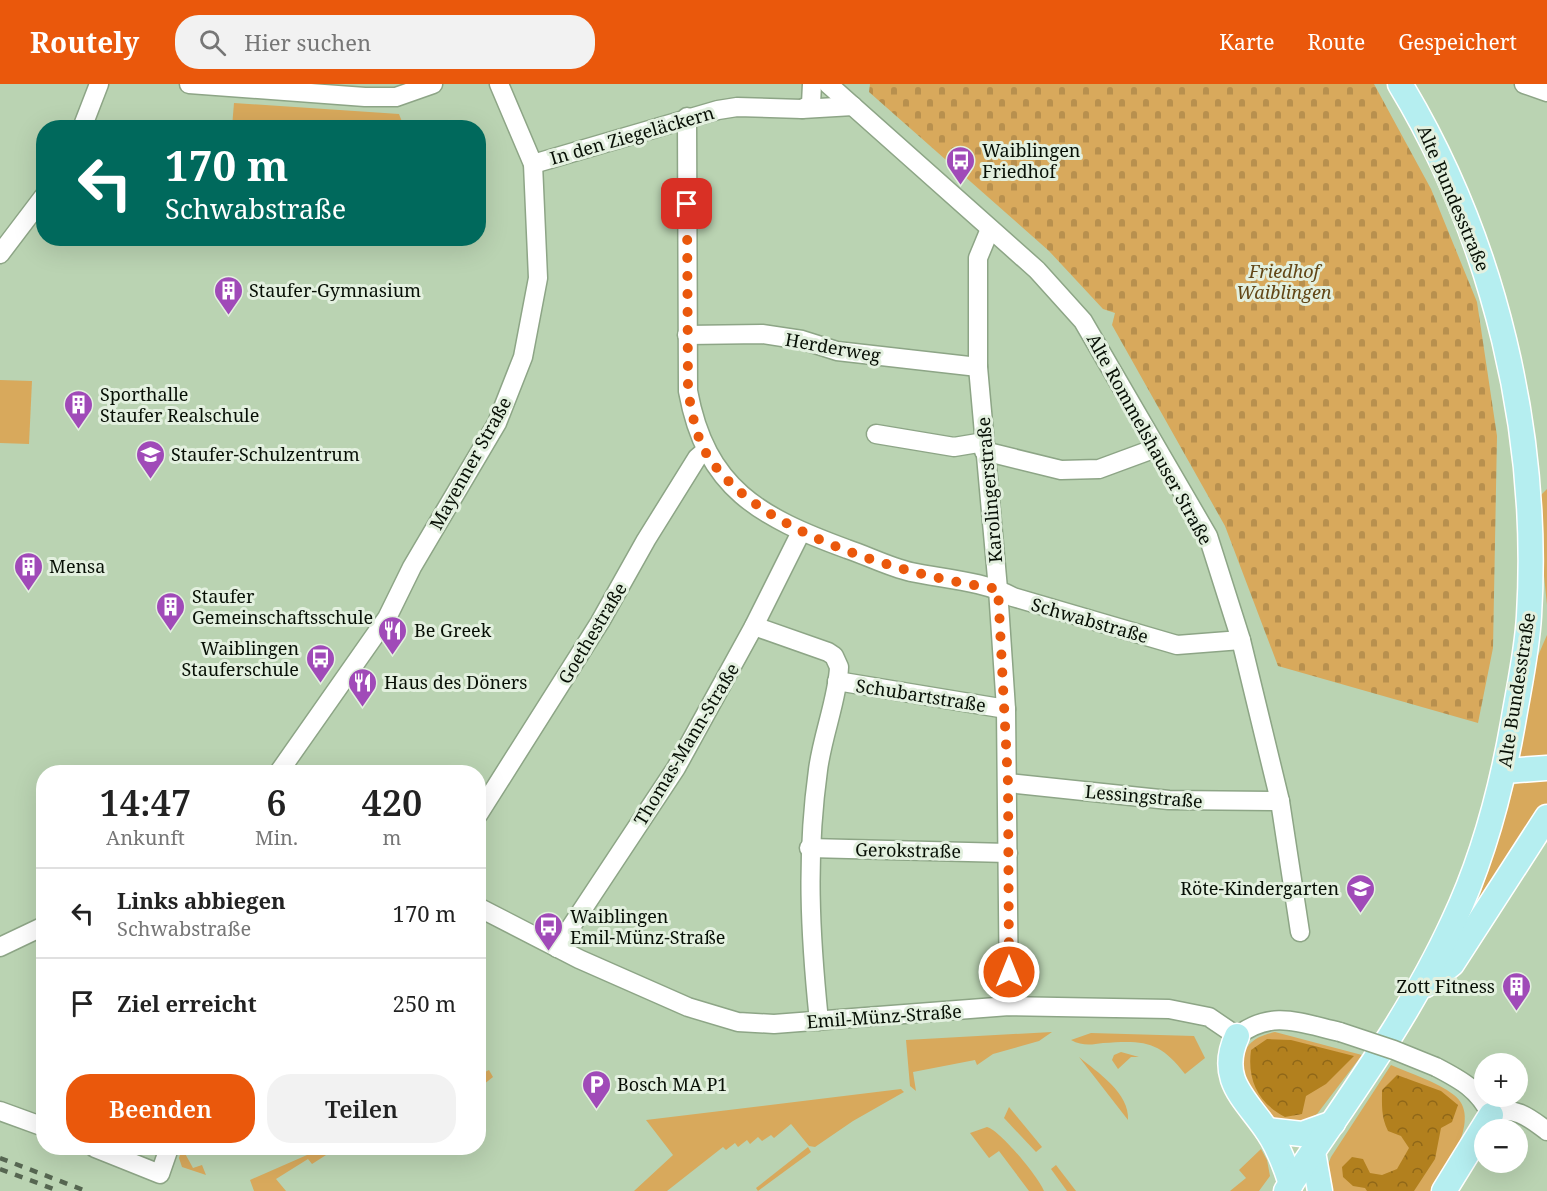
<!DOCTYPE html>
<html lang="de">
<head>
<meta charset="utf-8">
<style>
  :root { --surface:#fff; --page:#f2f2f2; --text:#222; --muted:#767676; --line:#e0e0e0; --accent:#ea580c }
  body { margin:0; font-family:"Noto Serif",serif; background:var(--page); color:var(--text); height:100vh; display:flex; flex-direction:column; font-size:22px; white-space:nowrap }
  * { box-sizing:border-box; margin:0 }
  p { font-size:20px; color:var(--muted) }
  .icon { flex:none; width:33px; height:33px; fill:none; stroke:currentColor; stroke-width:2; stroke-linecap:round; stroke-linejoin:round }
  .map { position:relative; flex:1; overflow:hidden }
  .drawer { position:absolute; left:36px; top:681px; width:450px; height:390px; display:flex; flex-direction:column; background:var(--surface); border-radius:24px; box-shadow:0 6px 24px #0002 }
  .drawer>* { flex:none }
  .hud { position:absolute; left:36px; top:36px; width:450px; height:126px; border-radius:24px; box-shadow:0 6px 24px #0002; background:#00695c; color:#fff; overflow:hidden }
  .fabs { position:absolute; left:1474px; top:969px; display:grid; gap:12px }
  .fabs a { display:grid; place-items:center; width:54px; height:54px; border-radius:50%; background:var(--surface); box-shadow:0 6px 24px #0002; font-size:30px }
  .pin { position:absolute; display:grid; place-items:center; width:51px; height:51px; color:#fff; margin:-26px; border-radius:12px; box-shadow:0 3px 9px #0006 }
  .me { position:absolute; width:66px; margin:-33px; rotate:0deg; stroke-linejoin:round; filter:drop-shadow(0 0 4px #0008) }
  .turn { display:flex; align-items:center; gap:21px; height:126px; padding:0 30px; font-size:27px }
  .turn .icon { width:78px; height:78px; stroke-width:2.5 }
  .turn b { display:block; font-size:42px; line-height:51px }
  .eta { display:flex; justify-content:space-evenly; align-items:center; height:102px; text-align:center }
  .eta b { font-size:36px; font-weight:600; line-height:42px }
  .action { display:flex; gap:12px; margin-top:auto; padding:12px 30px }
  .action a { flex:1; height:69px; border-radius:24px; background:var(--accent); color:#fff; font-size:24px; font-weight:600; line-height:69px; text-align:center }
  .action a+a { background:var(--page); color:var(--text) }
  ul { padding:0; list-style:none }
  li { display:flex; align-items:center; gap:18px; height:90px; padding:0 30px; border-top:2px solid var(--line) }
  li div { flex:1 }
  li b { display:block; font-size:22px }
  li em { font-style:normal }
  header { display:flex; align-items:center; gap:36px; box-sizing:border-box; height:84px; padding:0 30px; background:var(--accent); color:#fff }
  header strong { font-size:28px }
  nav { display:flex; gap:33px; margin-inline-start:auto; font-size:21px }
  .search { width:420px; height:54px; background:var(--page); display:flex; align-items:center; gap:15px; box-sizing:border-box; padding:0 21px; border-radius:24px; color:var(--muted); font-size:22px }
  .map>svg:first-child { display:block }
  .green { fill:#d8a95c }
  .forest { fill:url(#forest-crowns) }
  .cemetery { fill:url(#cemetery-stones) }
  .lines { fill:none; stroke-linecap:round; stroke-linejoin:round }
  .minor-casing { stroke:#8da586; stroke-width:21 }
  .major-casing { stroke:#fff; stroke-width:27 }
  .minor { stroke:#fff; stroke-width:18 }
  .major { stroke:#b5eef0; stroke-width:24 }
  .rail { stroke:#566651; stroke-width:4.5; stroke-dasharray:8 8; stroke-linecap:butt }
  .minor-bridge-casing { stroke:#8da586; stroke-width:21; stroke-linecap:butt }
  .minor-bridge { stroke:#fff; stroke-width:18 }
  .route { stroke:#ea580c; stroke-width:10; stroke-dasharray:0 18 }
  .labels { text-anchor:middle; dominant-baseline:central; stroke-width:6; stroke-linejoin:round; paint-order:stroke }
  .street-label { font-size:18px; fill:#070f05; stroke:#e3f0df }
  .poi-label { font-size:18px; fill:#070f05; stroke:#e3f0df; text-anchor:start }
  .park-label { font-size:18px; font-style:italic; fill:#614616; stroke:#e3f0df }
</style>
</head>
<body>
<header>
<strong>Routely</strong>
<div class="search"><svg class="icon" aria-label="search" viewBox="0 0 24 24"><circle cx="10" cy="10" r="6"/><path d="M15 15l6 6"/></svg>Hier suchen</div>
<nav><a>Karte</a><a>Route</a><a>Gespeichert</a></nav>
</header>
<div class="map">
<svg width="1547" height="1107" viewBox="0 0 1547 1107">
  <defs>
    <pattern id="forest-crowns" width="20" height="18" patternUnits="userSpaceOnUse" patternTransform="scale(1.5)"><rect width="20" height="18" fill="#b2801e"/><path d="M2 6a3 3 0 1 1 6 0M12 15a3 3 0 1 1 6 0" fill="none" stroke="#8f6718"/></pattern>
    <pattern id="cemetery-stones" width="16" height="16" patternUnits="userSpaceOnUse" patternTransform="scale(1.5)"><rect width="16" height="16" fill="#d8a95c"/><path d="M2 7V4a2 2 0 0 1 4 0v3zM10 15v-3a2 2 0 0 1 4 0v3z" fill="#b8904e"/></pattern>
  </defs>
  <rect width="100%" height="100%" fill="#bad3b2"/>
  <g class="green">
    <path d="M234,19L399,30L404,43H232Z"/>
    <path d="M0,296L32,297L29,360L0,359Z"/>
    <path d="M1547,405V521L1537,423L1540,412Z"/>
    <path d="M1547,551V677H1515L1537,574Z"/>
    <path d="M1547,692V725L1474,829L1497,760L1512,701Z"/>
    <path d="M1052,948L1039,957L993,970L977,981L975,976L913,988L916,1007L910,1002L906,956Z"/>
    <path d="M1275,948L1362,971L1317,1030L1303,1040L1272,1036C1249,1008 1219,959 1275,948Z"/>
    <path d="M1091,949L1194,952L1205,974L1185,990C1160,957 1144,956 1103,959C1091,961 1082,962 1071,956Z"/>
    <path d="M1121,968L1139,973H1131L1118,985L1112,976L1114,971Z"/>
    <path d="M1079,973C1097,988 1130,1009 1128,1036Z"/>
    <path d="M1391,981C1411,990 1436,997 1454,1011C1483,1033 1446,1085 1434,1107H1328L1327,1083L1331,1073Z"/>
    <path d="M489,986L493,993L479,1004V991Z"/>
    <path d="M901,1005L904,1008L853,1037L815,1063L809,1062L791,1040L774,1054L771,1051L762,1057L758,1053L750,1060L747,1056L738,1063L735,1059L726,1066L723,1063L667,1107H634L673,1071L646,1036Z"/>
    <path d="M1009,1023L1042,1063L1036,1068L1004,1034Z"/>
    <path d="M987,1043C1000,1046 1039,1094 1044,1107H1029L999,1067L989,1074L970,1049Z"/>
    <path d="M808,1063L811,1068L758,1107L756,1104Z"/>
    <path d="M182,1064L193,1084L202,1081L206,1091L182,1083L179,1074Z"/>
    <path d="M323,1064H337L312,1080L308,1075L276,1095L286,1107H254L250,1096Z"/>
    <path d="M1261,1065L1267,1076L1270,1092L1259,1107H1230L1246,1094L1239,1086Z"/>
    <path d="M1056,1081L1076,1107H1067L1051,1085Z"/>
  </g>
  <g class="forest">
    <path d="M1267,955L1291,956L1354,972L1326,1000L1306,1012L1302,1030L1285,1033C1258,1019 1247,996 1251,966Z"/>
    <path d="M1397,991L1441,1007L1458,1021L1452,1038L1441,1044L1435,1075L1414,1107H1367L1365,1104L1353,1102L1343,1093L1342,1083L1352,1073L1363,1075L1370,1089L1382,1091L1397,1085L1409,1064L1401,1052L1388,1047C1381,1033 1382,1021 1382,1006Z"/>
  </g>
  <path class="cemetery" d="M870,0H1374L1431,105L1477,218L1497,352L1493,564L1478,639L1278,582L1225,442L1112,241L1115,229L1103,225L1049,167L869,8Z"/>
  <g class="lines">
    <defs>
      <g id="minor">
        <path d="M189,0L365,13H396L433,0"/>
        <path d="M828,0L1037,186L1083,237L1208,452L1241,556L1280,717L1300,848"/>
        <path d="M1524,0L1547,8"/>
        <path d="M802,25L811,20L812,0"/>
        <path d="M687,33L688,307C706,405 760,433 847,465C868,472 889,483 911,488C944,495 984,497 1013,513L1177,561L1241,556"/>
        <path d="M82,44L99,0"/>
        <path d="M533,80L718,26L737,23L802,25L853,22"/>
        <path d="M990,145L978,174V283L998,505L1006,625L1009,922"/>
        <path d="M0,170L44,112"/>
        <path d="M687,251L762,250L802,256L837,267L978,283"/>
        <path d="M876,350L954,363L984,358"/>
        <path d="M984,367L1061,386L1099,385L1156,364"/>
        <path d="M754,542L828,568L834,572L839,583C838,613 822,653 818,686C806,773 810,850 819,937"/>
        <path d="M837,597L1006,625"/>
        <path d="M279,688L387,534L412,483L497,339L523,273L538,194L533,80L499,0"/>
        <path d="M1008,699L1169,716L1280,717"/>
        <path d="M478,731L600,538L646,456L697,374L705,367"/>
        <path d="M809,764L1008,769"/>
        <path d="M478,823L579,875L688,923L738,938L774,940L1009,922L1169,925L1209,933L1237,952C1272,925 1300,939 1340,948"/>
        <path d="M0,863L44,842"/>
        <path d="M557,864L676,684L754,542L801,448"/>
        <path d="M1436,983C1461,996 1478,1005 1491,1031C1513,1020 1530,1034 1547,1047"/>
        <path d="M0,1027L44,1043"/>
        <path d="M95,1064L160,1090L169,1064"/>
      </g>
      <g id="major">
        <path d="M1504,687L1547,684"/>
        <path d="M1426,901L1452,880L1547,733"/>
        <path d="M1237,952C1217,996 1246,1015 1268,1048C1279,1064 1285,1081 1291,1100"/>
        <path d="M1267,1046L1302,1050L1333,1039"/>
        <path d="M1313,1068L1320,1107"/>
        <path d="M1286,1107C1345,1019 1409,934 1453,838C1483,775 1501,707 1513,639C1519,603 1527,568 1529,532C1540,350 1495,157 1400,0"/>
        <path d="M1444,1107L1491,1031"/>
      </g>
    </defs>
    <use href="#minor" class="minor-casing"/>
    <use href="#major" class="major-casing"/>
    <use href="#minor" class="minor"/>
    <use href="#major" class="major"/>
    <g class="rail">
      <path d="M0,1074L86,1107"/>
      <path d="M0,1085L59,1107"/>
    </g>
    <defs>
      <path id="minor-bridge" d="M1340,948L1394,966L1436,983"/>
    </defs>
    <use href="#minor-bridge" class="minor-bridge-casing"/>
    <use href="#minor-bridge" class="minor-bridge"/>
  </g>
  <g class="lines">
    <path class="route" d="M687,120L688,307C692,328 695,350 706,369C756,451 908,492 998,505L1008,699L1009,888"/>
  </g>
  <defs>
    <symbol id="bus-pin" viewBox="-11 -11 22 30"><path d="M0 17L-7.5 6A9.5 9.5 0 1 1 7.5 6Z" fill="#a04ab8" stroke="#e3f0df"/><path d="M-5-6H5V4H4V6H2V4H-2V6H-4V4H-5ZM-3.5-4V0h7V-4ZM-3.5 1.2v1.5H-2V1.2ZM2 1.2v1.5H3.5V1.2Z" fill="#fff"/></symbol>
    <symbol id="building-pin" viewBox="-11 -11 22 30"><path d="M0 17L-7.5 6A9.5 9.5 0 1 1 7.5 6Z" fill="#a04ab8" stroke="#e3f0df"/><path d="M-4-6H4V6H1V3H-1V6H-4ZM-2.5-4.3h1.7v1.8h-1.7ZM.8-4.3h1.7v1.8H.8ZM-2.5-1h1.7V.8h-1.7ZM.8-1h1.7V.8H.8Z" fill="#fff"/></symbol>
    <symbol id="school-pin" viewBox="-11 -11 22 30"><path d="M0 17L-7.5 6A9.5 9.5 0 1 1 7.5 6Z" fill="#a04ab8" stroke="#e3f0df"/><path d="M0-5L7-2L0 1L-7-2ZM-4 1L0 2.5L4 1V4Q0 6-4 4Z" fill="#fff"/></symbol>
    <symbol id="restaurant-pin" viewBox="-11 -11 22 30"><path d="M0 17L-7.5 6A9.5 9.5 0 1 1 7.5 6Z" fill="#a04ab8" stroke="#e3f0df"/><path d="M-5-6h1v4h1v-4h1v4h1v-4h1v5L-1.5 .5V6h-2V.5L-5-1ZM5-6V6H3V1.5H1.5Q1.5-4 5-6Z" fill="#fff"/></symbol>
    <symbol id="parking-pin" viewBox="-11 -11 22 30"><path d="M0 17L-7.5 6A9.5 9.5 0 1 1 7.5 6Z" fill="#a04ab8" stroke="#e3f0df"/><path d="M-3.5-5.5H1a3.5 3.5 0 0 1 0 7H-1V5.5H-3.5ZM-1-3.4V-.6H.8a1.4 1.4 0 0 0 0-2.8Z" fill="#fff"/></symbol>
  </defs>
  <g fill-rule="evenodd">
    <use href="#bus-pin" x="944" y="60" width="33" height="45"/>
    <use href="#building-pin" x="212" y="190" width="33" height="45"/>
    <use href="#building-pin" x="62" y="304" width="33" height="45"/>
    <use href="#school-pin" x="134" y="354" width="33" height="45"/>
    <use href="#building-pin" x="12" y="466" width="33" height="45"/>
    <use href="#building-pin" x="154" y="506" width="33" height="45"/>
    <use href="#restaurant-pin" x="376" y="530" width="33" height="45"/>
    <use href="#bus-pin" x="304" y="558" width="33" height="45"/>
    <use href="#restaurant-pin" x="346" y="582" width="33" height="45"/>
    <use href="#school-pin" x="1344" y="788" width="33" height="45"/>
    <use href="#bus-pin" x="532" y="826" width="33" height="45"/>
    <use href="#building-pin" x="1500" y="886" width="33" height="45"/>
    <use href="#parking-pin" x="580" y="984" width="33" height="45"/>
  </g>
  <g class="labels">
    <g class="street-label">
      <text transform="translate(632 51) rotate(-16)">In den Ziegeläckern</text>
      <text transform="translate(1454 114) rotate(67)">Alte Bundesstraße</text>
      <text transform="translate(833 263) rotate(10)">Herderweg</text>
      <text transform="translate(1150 355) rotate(61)">Alte Rommelshauser Straße</text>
      <text transform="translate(470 379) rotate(-61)">Mayenner Straße</text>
      <text transform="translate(989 406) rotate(-95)">Karolingerstraße</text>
      <text transform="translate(1090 536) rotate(16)">Schwabstraße</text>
      <text transform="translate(592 549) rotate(-59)">Goethestraße</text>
      <text transform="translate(1516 606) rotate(-81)">Alte Bundesstraße</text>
      <text transform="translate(921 611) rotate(9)">Schubartstraße</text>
      <text transform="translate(686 660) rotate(-59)">Thomas-Mann-Straße</text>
      <text transform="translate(1144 712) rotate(5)">Lessingstraße</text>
      <text transform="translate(908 766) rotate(1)">Gerokstraße</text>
      <text transform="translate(884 932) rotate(-4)">Emil-Münz-Straße</text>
    </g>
    <g class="poi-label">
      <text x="982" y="66">Waiblingen<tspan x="982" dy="21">Friedhof</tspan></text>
      <text x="249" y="206">Staufer-Gymnasium</text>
      <text x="100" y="310">Sporthalle<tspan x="100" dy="21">Staufer Realschule</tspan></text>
      <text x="171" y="370">Staufer-Schulzentrum</text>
      <text x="49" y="482">Mensa</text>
      <text x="192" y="512">Staufer<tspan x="192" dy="21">Gemeinschaftsschule</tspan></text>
      <text x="414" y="546">Be Greek</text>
      <text x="299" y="564" text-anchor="end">Waiblingen<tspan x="299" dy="21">Stauferschule</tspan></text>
      <text x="384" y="598">Haus des Döners</text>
      <text x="1339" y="804" text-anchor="end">Röte-Kindergarten</text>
      <text x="570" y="832">Waiblingen<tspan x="570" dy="21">Emil-Münz-Straße</tspan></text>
      <text x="1495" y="902" text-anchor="end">Zott Fitness</text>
      <text x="617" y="1000">Bosch MA P1</text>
    </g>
    <g class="park-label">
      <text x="1284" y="187">Friedhof<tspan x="1284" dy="21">Waiblingen</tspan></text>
    </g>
  </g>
</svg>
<div class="fabs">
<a>+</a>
<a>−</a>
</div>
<div class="pin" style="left:687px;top:120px;background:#d93025"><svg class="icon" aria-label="arrive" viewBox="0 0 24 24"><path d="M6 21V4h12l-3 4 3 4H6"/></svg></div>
<svg class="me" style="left:1009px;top:888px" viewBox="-20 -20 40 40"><circle r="17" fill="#ea580c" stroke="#fff" stroke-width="3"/><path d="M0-11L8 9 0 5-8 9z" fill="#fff"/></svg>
<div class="hud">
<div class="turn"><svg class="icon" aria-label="left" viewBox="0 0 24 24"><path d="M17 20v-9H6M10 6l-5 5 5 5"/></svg><div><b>170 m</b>Schwabstraße</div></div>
</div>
<section class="drawer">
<div class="eta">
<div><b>14:47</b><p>Ankunft</p></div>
<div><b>6</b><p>Min.</p></div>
<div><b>420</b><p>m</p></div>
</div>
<ul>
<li><svg class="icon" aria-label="left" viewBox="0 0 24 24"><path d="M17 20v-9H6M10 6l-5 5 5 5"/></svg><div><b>Links abbiegen</b><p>Schwabstraße</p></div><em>170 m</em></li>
<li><svg class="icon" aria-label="arrive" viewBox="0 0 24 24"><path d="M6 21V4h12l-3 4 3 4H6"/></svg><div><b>Ziel erreicht</b></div><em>250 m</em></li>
</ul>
<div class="action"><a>Beenden</a><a>Teilen</a></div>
</section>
</div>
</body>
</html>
